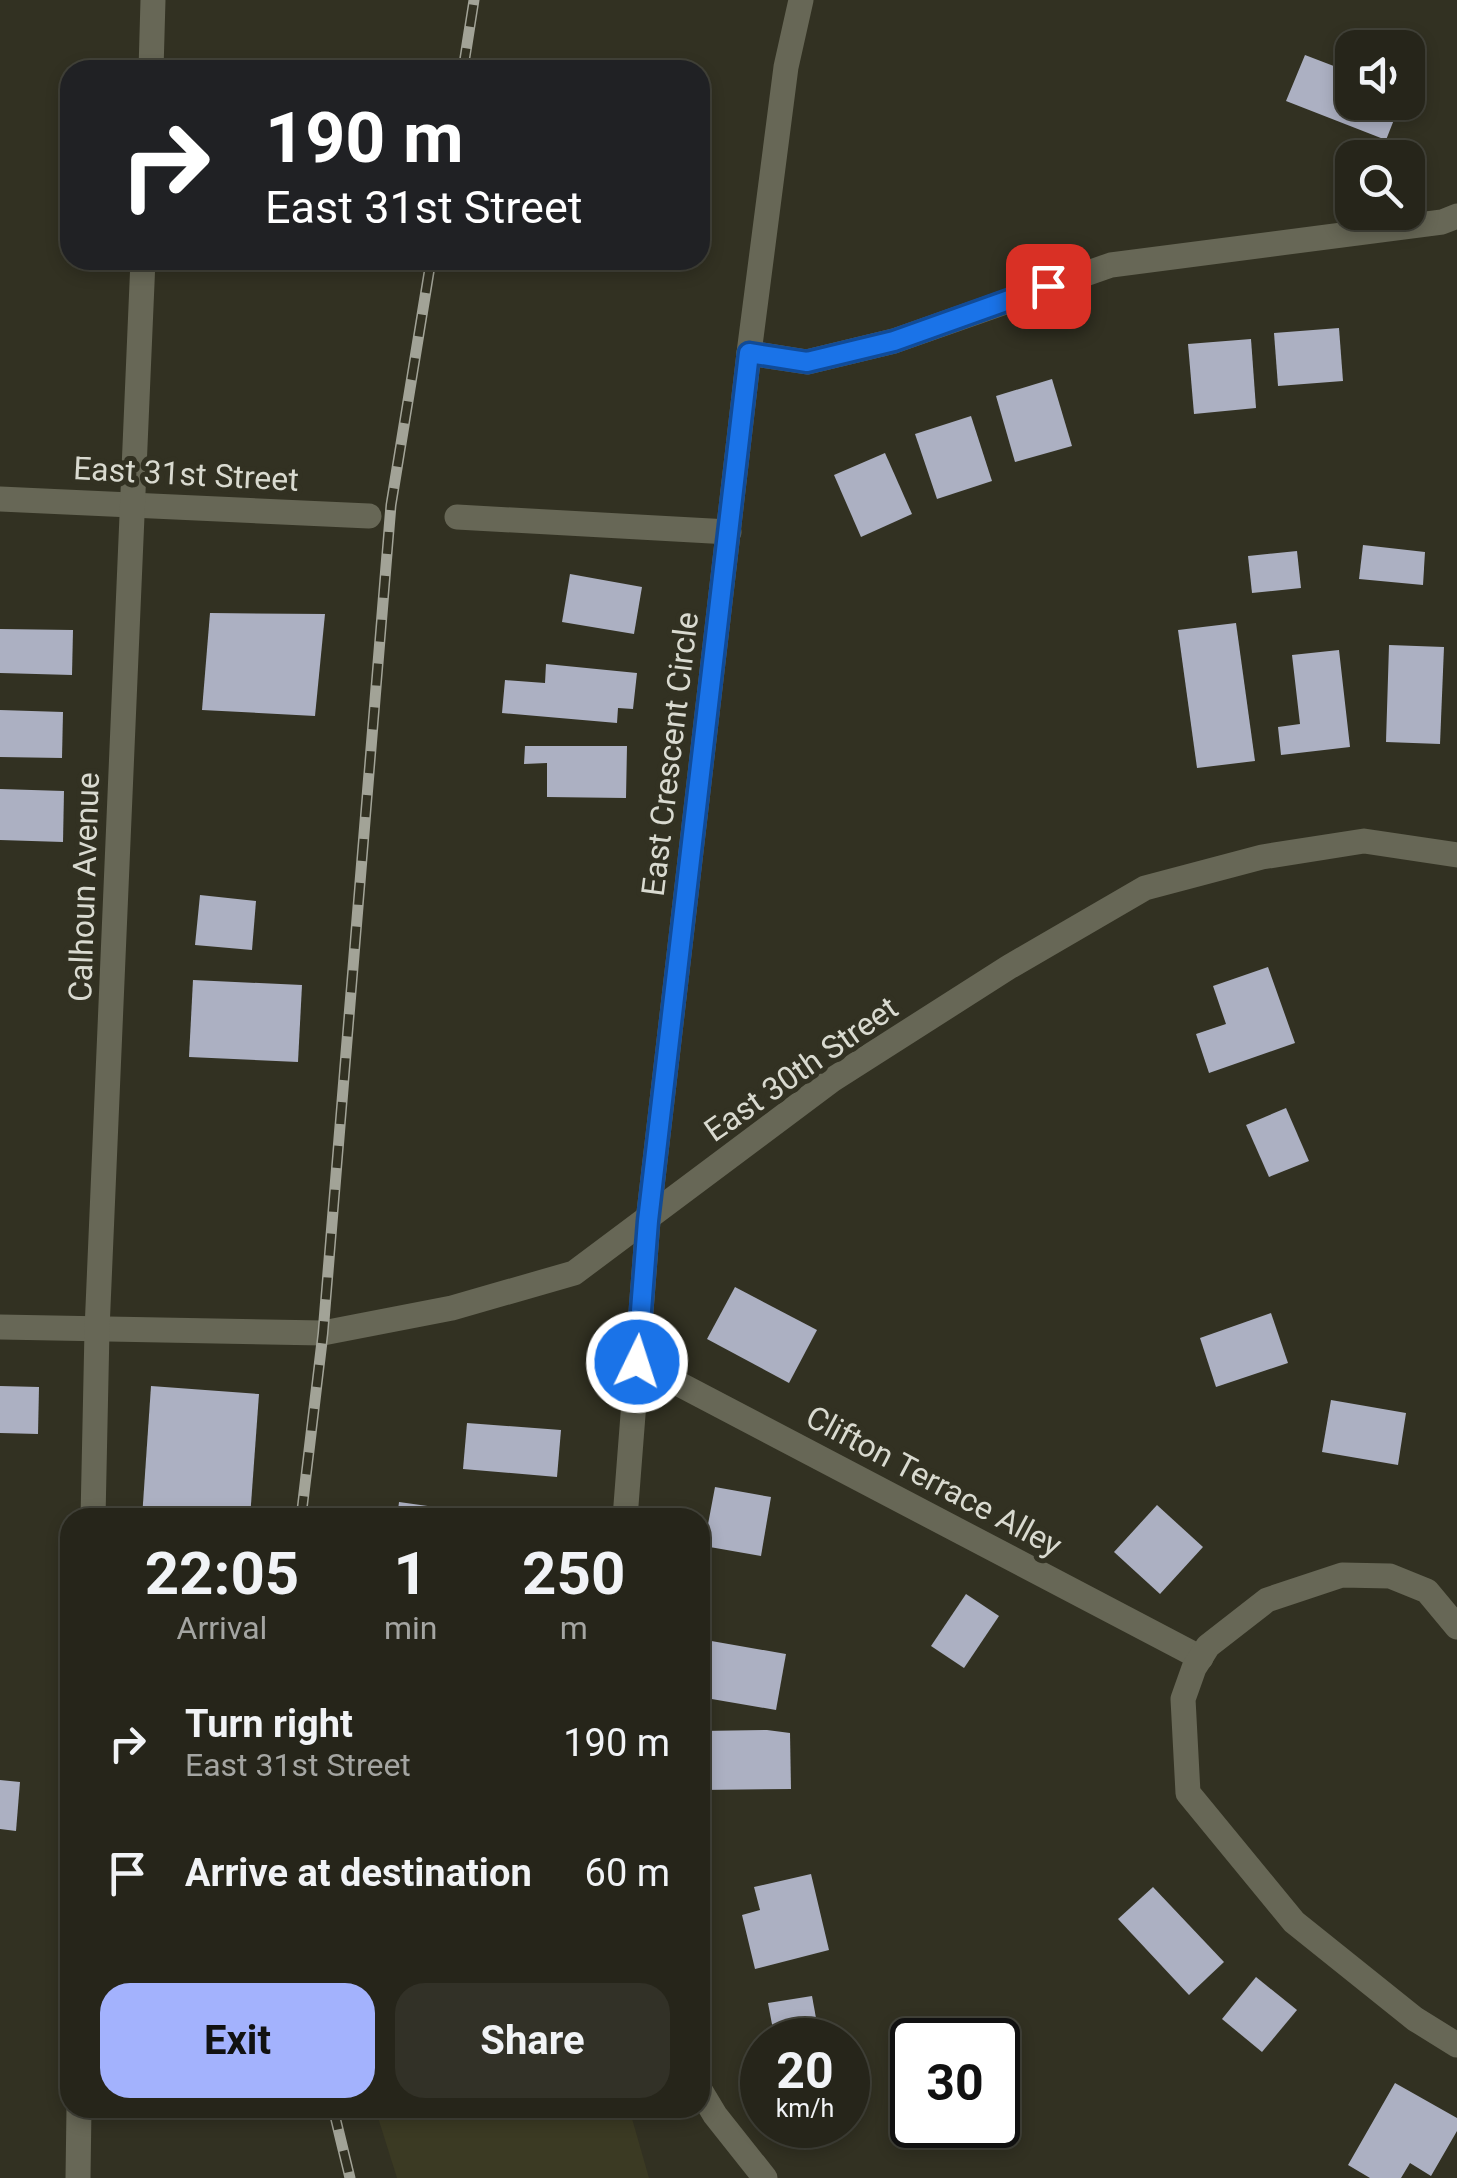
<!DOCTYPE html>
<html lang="en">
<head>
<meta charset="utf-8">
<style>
  :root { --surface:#26251a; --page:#323127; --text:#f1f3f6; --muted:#a4a5a2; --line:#424239; --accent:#a3b2fd }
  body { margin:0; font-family:Roboto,sans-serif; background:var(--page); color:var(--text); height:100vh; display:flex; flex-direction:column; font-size:38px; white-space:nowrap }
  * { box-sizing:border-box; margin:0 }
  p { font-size:32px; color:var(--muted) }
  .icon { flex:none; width:55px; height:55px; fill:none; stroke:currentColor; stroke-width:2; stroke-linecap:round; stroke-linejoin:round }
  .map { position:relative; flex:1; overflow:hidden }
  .drawer { position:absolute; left:60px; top:1508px; width:650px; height:610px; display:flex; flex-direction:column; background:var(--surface); border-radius:30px; box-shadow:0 5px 15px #0003,0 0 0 2px var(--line) }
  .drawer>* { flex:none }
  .top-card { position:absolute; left:60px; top:60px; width:650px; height:210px; border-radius:30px; box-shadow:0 5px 15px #0003,0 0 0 2px var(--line); background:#202124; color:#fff; overflow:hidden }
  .controls { position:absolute; left:1335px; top:30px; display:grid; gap:20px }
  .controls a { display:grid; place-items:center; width:90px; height:90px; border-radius:20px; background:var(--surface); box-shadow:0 5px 15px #0003,0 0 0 2px var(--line); font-size:50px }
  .speed { position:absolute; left:740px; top:2018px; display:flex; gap:20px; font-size:50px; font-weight:700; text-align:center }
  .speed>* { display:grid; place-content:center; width:130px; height:130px; border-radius:50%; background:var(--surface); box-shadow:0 5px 15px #0003,0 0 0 2px var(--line); line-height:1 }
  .speed small { font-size:25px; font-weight:400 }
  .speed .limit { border:5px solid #111; border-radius:15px; background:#fff; color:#111 }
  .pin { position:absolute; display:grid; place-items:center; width:85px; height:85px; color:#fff; margin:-42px; border-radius:20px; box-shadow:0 5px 15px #0006 }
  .me { position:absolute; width:110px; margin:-55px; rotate:4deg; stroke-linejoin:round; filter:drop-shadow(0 0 8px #0008) }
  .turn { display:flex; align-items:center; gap:35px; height:210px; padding:0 40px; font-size:45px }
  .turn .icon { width:130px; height:130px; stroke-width:2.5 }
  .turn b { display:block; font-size:70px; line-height:85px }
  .eta { display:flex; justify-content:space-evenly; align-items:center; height:170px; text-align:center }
  .eta b { font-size:60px; font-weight:700; line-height:70px }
  .cta { display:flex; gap:20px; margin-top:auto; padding:20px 40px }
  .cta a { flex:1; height:115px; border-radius:30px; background:var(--accent); color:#111; font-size:40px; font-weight:700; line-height:115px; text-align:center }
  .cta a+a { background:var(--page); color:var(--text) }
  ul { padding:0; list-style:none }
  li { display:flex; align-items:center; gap:30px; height:130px; padding:0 40px }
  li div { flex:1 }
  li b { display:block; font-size:38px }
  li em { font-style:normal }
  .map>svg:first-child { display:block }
  .built { fill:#3b3a23 }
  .building { fill:#acb0c2 }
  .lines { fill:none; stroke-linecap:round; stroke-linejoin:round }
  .minor { stroke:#676756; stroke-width:25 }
  .rail-casing { stroke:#a2a397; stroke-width:11 }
  .rail { stroke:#323122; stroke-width:8; stroke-dasharray:22; stroke-linecap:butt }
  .route-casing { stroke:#114b97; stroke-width:25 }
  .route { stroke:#1a73e8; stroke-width:18 }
  .labels { text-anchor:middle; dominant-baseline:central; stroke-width:10; stroke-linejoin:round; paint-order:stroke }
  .street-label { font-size:32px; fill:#d9dad0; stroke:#323122 }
</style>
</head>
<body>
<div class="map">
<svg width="1457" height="2178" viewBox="0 0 1457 2178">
  <rect width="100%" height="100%" fill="#323122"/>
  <path class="built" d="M375,2108H629L649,2178H397Z"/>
  <g class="building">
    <path d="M1305,55L1352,73V102H1401L1386,140L1286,101Z"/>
    <path d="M1339,328L1343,381L1278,386L1274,333Z"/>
    <path d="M1251,339L1256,408L1194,414L1188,344Z"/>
    <path d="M1052,379L1072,446L1015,462L996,396Z"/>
    <path d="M971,416L992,481L937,499L915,434Z"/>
    <path d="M885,453L912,514L861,537L834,475Z"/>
    <path d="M1363,545L1425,552L1423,585L1359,579Z"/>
    <path d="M1297,551L1301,588L1252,593L1248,556Z"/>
    <path d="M570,574L642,587L634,634L562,622Z"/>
    <path d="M210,613L325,614L315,716L202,710Z"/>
    <path d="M1236,623L1255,761L1197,768L1178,630Z"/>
    <path d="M0,629L73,630L72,675L0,673Z"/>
    <path d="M1389,645L1444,647L1440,744L1386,742Z"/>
    <path d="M1339,650L1350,747L1281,755L1278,727L1300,724L1292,655Z"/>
    <path d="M546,664L637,673L633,709L618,708L617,723L502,713L505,680L545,683Z"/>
    <path d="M0,710L63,712L62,758L0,757Z"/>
    <path d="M525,746H627L626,798L547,797V763L524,764Z"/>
    <path d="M0,789L64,791L63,842L0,840Z"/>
    <path d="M200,895L256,901L252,950L195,945Z"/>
    <path d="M1268,967L1295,1043L1209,1073L1196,1034L1226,1024L1213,986Z"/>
    <path d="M193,980L302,985L298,1062L189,1057Z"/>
    <path d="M1286,1108L1309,1161L1269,1177L1246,1125Z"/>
    <path d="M735,1287L817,1330L789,1383L707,1339Z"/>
    <path d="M1271,1313L1288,1363L1216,1387L1200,1338Z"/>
    <path d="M0,1386L39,1387L38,1434L0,1433Z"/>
    <path d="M151,1386L259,1394L250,1518H142Z"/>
    <path d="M1331,1400L1406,1413L1398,1465L1322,1452Z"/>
    <path d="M467,1423L561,1430L557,1477L463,1469Z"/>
    <path d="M715,1487L771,1497L761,1556L704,1546Z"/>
    <path d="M399,1502L442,1508L441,1518H397Z"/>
    <path d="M1157,1505L1203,1547L1160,1594L1114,1552Z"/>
    <path d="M966,1594L999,1616L964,1668L931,1646Z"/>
    <path d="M700,1639L786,1654L776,1710L700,1697Z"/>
    <path d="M767,1730L790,1733L791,1789L700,1790V1731Z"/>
    <path d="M0,1780L20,1782L16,1831L0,1829Z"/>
    <path d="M811,1874L829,1950L755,1969L742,1915L760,1910L754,1887Z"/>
    <path d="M1153,1887L1224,1962L1189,1995L1118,1919Z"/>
    <path d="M1256,1977L1297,2010L1262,2052L1222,2019Z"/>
    <path d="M812,1996L820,2040H775L768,2003Z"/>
    <path d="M1395,2083L1457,2118V2131L1431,2176L1410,2163L1401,2178H1370L1348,2165Z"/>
  </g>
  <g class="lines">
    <g class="minor">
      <path d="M151,70L153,0"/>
      <path d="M749,353L807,362L894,341L1111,265L1442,222L1457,216"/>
      <path d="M0,499L369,516"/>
      <path d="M457,517L729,532"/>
      <path d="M0,1327L323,1333L452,1308L574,1273L832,1080L1009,967L1145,888L1262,857L1364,841L1457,855"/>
      <path d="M637,1362L1201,1658"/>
      <path d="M93,1518L97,1330L143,260"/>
      <path d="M625,1518L648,1221L749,353L786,67L801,0"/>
      <path d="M1457,1627L1427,1591L1390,1576L1342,1575L1267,1600L1208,1646L1194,1668L1183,1699L1188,1793L1294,1922L1415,2019L1457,2045"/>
      <path d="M700,2090L715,2115L765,2178"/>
      <path d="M78,2178L79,2108"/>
    </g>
    <defs>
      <g id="rail">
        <path d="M463,70L474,0"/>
        <path d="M301,1518L323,1333L391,505L431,260"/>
        <path d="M333,2108L350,2178"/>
      </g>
    </defs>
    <use href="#rail" class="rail-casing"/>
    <use href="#rail" class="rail"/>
  </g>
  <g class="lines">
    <defs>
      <path id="route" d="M637,1362L648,1221L749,353L807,362L894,341L1048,286"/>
    </defs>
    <use href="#route" class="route-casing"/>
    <use href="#route" class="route"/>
  </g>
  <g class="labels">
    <g class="street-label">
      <text transform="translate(186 474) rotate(3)">East 31st Street</text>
      <text transform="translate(670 754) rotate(-83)">East Crescent Circle</text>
      <text transform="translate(84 887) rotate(-88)">Calhoun Avenue</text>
      <text transform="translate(801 1069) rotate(-35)">East 30th Street</text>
      <text transform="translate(934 1481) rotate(28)">Clifton Terrace Alley</text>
    </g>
  </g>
</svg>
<div class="controls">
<a><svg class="icon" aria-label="sound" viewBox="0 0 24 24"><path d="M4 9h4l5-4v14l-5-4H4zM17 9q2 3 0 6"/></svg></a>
<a><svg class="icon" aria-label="search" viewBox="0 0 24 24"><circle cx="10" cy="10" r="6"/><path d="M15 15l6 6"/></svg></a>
</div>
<div class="speed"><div>20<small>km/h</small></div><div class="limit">30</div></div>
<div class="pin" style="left:1048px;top:286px;background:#d93025"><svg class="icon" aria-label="arrive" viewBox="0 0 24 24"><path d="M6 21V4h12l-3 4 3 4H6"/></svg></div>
<svg class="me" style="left:637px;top:1362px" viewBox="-20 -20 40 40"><circle r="17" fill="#1a73e8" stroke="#fff" stroke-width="3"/><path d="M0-11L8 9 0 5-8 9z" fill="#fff"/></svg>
<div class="top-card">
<div class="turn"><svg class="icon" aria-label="right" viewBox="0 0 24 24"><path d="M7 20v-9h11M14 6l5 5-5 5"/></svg><div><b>190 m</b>East 31st Street</div></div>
</div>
<section class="drawer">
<div class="eta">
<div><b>22:05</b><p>Arrival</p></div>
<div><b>1</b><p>min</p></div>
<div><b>250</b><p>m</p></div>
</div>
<ul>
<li><svg class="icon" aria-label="right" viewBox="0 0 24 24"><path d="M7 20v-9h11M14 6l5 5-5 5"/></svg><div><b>Turn right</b><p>East 31st Street</p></div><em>190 m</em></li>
<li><svg class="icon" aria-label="arrive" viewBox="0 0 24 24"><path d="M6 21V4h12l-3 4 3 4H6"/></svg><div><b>Arrive at destination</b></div><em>60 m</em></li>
</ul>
<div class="cta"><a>Exit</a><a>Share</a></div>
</section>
</div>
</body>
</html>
